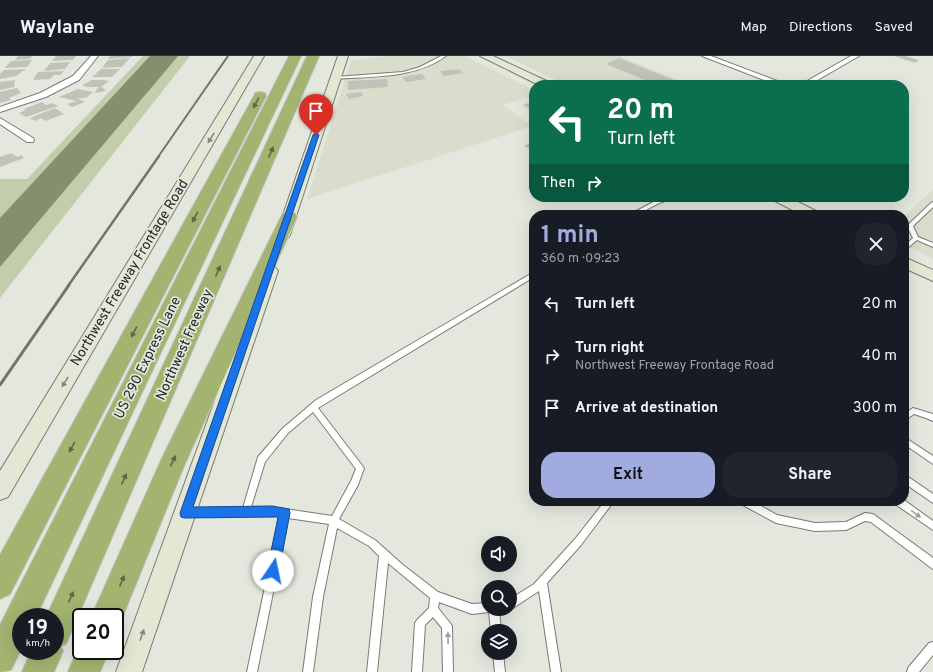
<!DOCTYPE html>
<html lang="en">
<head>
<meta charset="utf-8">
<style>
  :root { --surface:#171b24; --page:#20242c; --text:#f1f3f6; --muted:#9ea1a6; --line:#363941; --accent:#a1abe0 }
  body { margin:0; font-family:Overpass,sans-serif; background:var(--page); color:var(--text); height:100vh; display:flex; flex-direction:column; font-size:15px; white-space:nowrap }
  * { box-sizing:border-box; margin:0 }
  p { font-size:13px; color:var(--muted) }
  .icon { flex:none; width:22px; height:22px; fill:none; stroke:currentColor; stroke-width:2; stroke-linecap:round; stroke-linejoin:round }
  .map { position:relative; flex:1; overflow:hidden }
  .sheet { position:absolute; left:529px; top:154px; width:380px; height:296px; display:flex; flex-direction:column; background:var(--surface); border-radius:16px; box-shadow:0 4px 16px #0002 }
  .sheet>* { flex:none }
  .hud { position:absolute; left:529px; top:24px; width:380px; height:122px; border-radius:16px; box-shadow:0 4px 16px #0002; background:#0b6e4f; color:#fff; overflow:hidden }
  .fabs { position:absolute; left:481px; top:480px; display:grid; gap:8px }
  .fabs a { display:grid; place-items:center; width:36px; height:36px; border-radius:50%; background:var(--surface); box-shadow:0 4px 16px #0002; font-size:20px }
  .speed { position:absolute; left:12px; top:552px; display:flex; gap:8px; font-size:20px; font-weight:700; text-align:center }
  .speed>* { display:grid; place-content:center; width:52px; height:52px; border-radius:50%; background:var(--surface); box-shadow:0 4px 16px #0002; line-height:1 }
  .speed small { font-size:10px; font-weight:400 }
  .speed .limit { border:2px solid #111; border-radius:6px; background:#fff; color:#111 }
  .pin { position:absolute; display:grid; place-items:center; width:34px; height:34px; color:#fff; margin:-41px -17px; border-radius:50% 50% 50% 0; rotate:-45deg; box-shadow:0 0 4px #0007 }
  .pin .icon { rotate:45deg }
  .me { position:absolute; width:44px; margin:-22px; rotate:11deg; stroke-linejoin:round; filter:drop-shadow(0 0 3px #0008) }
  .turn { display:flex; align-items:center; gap:14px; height:84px; padding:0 12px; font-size:18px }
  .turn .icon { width:52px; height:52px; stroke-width:2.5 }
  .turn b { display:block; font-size:28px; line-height:34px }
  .then { display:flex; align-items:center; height:38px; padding:0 12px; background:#0003; gap:8px; font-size:15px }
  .round { display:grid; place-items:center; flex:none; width:42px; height:42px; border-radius:16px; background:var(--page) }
  .headline { display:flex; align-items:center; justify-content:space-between; height:68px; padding:0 12px }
  h1 { font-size:24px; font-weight:700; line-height:30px; color:var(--accent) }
  .primary-button { display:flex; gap:8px; margin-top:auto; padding:8px 12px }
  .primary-button a { flex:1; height:46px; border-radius:16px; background:var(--accent); color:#111; font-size:16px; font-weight:700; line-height:46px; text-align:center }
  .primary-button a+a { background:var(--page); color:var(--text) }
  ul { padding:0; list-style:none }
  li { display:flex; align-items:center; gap:12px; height:52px; padding:0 12px }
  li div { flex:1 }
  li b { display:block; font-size:15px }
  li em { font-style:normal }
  header { display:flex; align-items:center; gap:24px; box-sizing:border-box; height:56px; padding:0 20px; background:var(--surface); border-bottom:1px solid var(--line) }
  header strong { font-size:19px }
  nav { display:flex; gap:22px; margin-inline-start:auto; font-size:14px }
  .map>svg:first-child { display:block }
  .built { fill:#d9decc }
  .green { fill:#c3cdac }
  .water { fill:#858f6d }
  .building { fill:#bfc3b8 }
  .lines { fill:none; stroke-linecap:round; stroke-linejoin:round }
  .lane-casing { stroke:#797c72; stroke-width:2 }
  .street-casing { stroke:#797c72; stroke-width:2 }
  .secondary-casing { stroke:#797c72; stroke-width:2 }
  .highway-casing { stroke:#c2c2c1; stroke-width:2 }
  .lane { fill:#fff; fill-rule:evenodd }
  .street { fill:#fff; fill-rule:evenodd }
  .secondary { fill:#e3e8d4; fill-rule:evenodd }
  .highway { fill:#a2b470; fill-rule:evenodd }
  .rail-far2 { stroke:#72746e; stroke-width:2 }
  .rail-far1 { stroke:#72746e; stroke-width:2.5 }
  .rail { stroke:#72746e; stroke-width:3 }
  .oneway { fill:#5d6645 }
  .oneway2 { fill:#84877b }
  .oneway3 { fill:#9c9d9c }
  .route { fill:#1a73e8; stroke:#114b97 }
  .labels { text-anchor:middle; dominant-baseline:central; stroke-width:3.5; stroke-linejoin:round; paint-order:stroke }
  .street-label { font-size:14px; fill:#242622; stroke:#e4e7dd }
</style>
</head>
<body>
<header>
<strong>Waylane</strong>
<nav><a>Map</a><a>Directions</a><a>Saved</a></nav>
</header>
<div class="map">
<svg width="933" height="616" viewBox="0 0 933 616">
  <rect width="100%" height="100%" fill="#e4e7dd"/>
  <g class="built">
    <path d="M386,0H465L534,34V39L503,49L532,70L307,143L351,5Z"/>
    <path d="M505,0H619L690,29H567Z"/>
    <path d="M933,134V203L904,189V160Z"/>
  </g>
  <path class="green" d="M143,0H190L0,242V123H27Z"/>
  <path class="water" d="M150,0H178L0,211V162Z"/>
  <g class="building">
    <path d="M18,0H32L30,3L15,4Z"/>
    <path d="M56,0H76L73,4L52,5Z"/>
    <path d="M110,0H132V1L108,3Z"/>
    <path d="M894,0H905L919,4L915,7Z"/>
    <path d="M130,2L122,11L102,12L108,4Z"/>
    <path d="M619,2L681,27L677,29H657L606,8Z"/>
    <path d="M32,4L27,11L5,12L11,5Z"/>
    <path d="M70,6L65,13L44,15L50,7Z"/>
    <path d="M26,13L16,20L0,23V18L4,14Z"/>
    <path d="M101,13H120L112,21H92Z"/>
    <path d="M459,13L463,17L444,20L440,15Z"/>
    <path d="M64,15L60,19H54L50,23L33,24L38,16Z"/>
    <path d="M422,18L426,23L406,26L402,21Z"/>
    <path d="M387,23L388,31L348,34V25Z"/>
    <path d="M15,24L14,31L0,34V26Z"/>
    <path d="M92,24H104L109,25L101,31L106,34L102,36L94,37L99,31H86L82,29Z"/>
    <path d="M17,32L21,37L9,42L11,44L0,47V36Z"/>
    <path d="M78,33L93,36L86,42H77L85,46L72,51L67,48L77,45L59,41Z"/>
    <path d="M361,36L363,40L349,43L346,38Z"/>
    <path d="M42,46L46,49L52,47L58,50L26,61L19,57L26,54L24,53Z"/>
    <path d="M528,47L534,50V55L523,49Z"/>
    <path d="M55,52L64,58L45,65L41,62L35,65L30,62Z"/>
    <path d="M534,85V95L524,90Z"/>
    <path d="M11,97L17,101L21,99L24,102L0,111V101Z"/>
  </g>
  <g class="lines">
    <defs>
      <g id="lane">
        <path d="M441,0H446C414,23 372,20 335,23L333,22L335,21L403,16L420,11Z"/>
        <path d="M669,141H681C675,144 668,143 662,146C651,150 642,159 629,159L659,143Z"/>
        <path d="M933,146V151L913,170L918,181L933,187V191L917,184L904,195V190L913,182L907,170L931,147Z"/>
        <path d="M534,216V221L318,352L364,412L358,429L339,463L375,484L403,509L438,536L472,548L488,547V553H499L501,575H491L489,556L472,558L439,546L438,552L450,567L452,570L453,616H443L442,572L433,561L425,569L422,616H412L415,567L417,564L429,552L430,542L388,507L377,616H367L379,500L369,490L337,472L323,541L313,616H303L313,541L329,468L288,462L257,616H247L280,460L272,459L187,461L184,460L183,457L184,454L187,453L243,452L258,401L282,373L316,344ZM313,356L356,413L351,425L332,460L272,451H251L265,406L288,377Z"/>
        <path d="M913,352L933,358V365L926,362L914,358L904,365V358Z"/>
        <path d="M904,381L933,400V408L904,388Z"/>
        <path d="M904,418L933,438V447L904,427Z"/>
        <path d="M904,444L933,465V474L895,448L894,445Z"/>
        <path d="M605,445H614L581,489L547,527L561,616H551L539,535L510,554L508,553H510V543L534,528L575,483Z"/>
        <path d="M740,445H752L777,459L815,467L846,466L865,457L873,458L933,502V513L930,511L871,466L865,465L846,474L815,475L776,467L741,448Z"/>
        <path d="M933,586V599L919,616H907L908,612L929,587Z"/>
        <path d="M493,597H503L505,616H495Z"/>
      </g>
      <g id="street">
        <path d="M91,0H98L79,24L46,41L0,56V51L40,37L73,20Z"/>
        <path d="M702,0H711L788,29H777Z"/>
        <path d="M851,0H859L809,29H800Z"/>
        <path d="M0,62L33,82L34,84L33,86H27L0,68Z"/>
      </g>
      <g id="secondary">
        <path d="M254,0H264L8,441L0,444V415Z"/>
        <path d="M338,0H348L290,179L288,182L283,183L278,182L276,179Z"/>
        <path d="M480,0H493L551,27L552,29H539Z"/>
        <path d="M771,141H788L818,156L820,159H802L773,144Z"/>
        <path d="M904,201L933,214V225L904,212Z"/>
        <path d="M270,210L275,211L278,215L142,616H116L262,215L265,211Z"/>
      </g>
      <g id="highway">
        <path d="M289,0H301L36,561H21V594L11,614L0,616V569Z"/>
        <path d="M307,0H319L66,588L61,590L63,595L54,616H22L31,595H55V561H46Z"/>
        <path d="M260,36L265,37L266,40L10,538L0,543V499L254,40L255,37Z"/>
        <path d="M289,156L295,157L297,161L184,410L118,572L115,573V561H92L96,550L162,402L281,161L283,157Z"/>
        <path d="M81,585V595H109L100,616H68Z"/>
      </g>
    </defs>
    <use href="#lane" class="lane-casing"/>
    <use href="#street" class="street-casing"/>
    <use href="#secondary" class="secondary-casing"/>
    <use href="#highway" class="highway-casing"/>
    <use href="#lane" class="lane"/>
    <use href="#street" class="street"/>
    <use href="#secondary" class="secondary"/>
    <use href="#highway" class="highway"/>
    <path class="rail-far2" d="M158,101L228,0"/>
    <path class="rail-far1" d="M68,230L159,100"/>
    <path class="rail" d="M0,329L69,229"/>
  </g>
  <defs><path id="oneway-solid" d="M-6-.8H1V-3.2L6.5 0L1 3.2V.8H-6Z"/></defs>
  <g class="oneway">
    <use href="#oneway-solid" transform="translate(256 47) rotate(118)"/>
    <use href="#oneway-solid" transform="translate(271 96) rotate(-66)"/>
    <use href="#oneway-solid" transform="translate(195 161) rotate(118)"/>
    <use href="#oneway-solid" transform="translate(218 215) rotate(-66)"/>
    <use href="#oneway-solid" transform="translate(134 276) rotate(118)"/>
    <use href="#oneway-solid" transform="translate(72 391) rotate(118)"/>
    <use href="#oneway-solid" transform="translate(173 405) rotate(-65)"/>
    <use href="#oneway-solid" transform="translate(124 423) rotate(-66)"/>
    <use href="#oneway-solid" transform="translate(122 525) rotate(-67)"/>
    <use href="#oneway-solid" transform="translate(71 541) rotate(-66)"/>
  </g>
  <g class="oneway2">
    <use href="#oneway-solid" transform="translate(211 82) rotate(121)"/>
    <use href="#oneway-solid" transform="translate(65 326) rotate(121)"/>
    <use href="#oneway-solid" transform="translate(142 579) rotate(-71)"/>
  </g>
  <g class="oneway3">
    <use href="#oneway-solid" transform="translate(916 458) rotate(36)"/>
    <use href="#oneway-solid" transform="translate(448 582) rotate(-91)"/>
  </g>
  <path class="route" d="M316,77L319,79L193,451L272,450L289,453L290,457L279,515L277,519L273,521L269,519L267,515L278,461L185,462L181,461L180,457L313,79Z"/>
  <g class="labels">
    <g class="street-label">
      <text transform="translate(130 217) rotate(-59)">Northwest Freeway Frontage Road</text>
      <text transform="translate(185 289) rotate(-66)">Northwest Freeway</text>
      <text transform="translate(148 302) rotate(-64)">US 290 Express Lane</text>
    </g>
  </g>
</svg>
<div class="fabs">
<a><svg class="icon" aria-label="sound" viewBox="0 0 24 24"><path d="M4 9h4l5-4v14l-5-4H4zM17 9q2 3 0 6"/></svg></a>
<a><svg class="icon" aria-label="search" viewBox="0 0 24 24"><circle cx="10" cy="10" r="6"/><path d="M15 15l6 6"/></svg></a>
<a><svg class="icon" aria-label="layers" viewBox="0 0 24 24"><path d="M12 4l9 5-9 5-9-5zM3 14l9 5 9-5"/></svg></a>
</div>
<div class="speed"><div>19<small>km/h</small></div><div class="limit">20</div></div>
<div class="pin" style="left:316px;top:79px;background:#d93025"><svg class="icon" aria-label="arrive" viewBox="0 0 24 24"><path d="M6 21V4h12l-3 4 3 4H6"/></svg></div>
<svg class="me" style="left:273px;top:515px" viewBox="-20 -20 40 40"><circle r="19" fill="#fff"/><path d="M0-13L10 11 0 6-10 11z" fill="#1a73e8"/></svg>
<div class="hud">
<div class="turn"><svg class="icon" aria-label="left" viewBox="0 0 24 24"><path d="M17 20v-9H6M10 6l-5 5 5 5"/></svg><div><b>20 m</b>Turn left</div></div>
<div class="then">Then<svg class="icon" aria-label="right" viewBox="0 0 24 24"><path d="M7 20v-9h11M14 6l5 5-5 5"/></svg></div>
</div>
<section class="sheet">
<div class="headline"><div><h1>1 min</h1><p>360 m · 09:23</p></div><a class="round"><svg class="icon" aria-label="close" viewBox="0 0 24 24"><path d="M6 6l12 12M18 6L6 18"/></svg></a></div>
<ul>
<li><svg class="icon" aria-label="left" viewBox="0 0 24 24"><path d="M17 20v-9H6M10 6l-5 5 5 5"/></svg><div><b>Turn left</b></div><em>20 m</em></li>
<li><svg class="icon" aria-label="right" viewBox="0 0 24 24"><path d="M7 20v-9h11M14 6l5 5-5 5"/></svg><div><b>Turn right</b><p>Northwest Freeway Frontage Road</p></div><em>40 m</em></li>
<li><svg class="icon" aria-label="arrive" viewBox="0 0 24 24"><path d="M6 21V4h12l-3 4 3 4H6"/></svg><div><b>Arrive at destination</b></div><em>300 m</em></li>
</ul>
<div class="primary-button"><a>Exit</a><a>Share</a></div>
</section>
</div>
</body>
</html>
